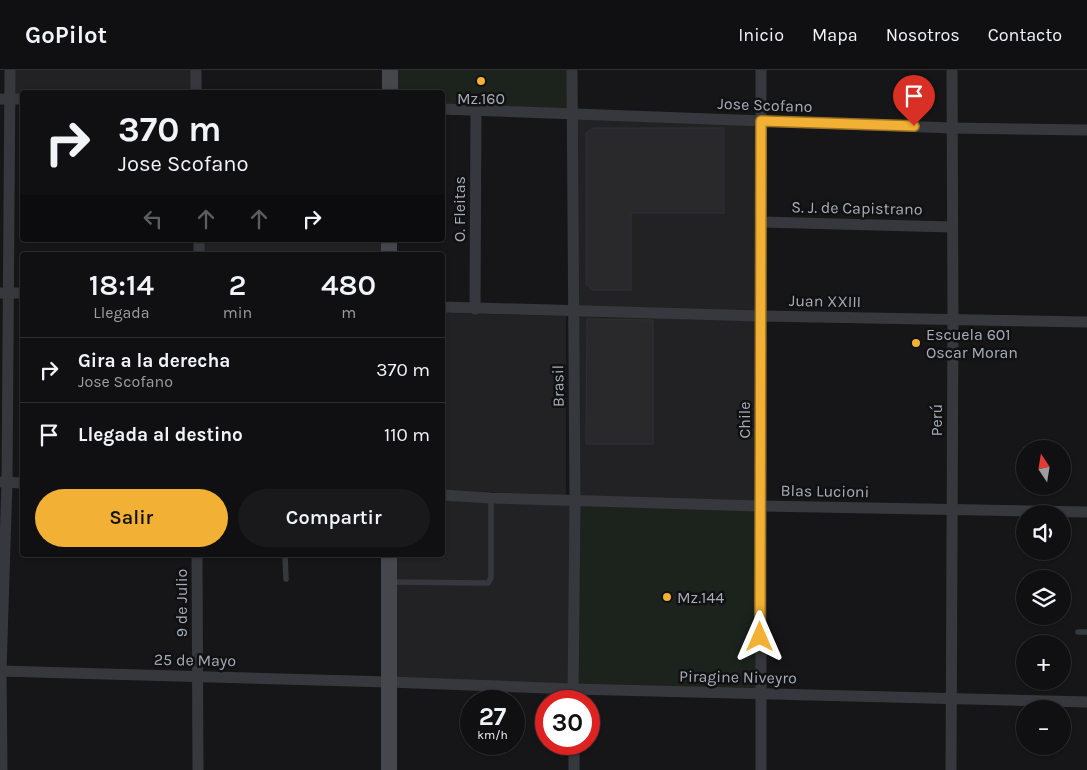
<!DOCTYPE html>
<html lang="es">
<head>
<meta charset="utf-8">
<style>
  :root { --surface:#101012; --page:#19191b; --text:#f1f3f6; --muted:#9c9d9f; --line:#303032; --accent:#f2b134 }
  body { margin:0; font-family:Karla,sans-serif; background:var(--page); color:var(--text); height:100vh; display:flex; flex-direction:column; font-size:19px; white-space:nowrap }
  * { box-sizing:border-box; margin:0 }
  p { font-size:16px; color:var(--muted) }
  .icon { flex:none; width:28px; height:28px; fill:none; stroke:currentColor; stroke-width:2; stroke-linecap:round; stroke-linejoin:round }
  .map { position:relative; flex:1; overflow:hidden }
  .side { position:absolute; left:20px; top:182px; width:425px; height:305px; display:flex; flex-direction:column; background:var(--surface); border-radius:5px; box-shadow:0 1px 4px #0004,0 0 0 1px var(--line) }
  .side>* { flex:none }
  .banner { position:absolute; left:20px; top:20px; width:425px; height:152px; border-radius:5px; box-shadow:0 1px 4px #0004,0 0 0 1px var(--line); background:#101012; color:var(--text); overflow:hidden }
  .needle { width:32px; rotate:348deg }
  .fabs { position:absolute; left:1016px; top:370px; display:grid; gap:10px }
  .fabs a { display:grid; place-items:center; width:55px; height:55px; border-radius:50%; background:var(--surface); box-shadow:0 1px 4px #0004,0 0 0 1px var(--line); font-size:25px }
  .speed { position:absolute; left:460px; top:620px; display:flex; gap:10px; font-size:25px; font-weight:700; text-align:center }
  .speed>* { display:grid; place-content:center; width:65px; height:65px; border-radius:50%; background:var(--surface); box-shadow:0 1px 4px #0004,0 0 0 1px var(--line); line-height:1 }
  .speed small { font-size:12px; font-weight:400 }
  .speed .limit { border:8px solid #d22; background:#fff; color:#111 }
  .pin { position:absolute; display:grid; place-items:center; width:42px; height:42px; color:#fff; margin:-51px -21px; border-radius:50% 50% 50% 0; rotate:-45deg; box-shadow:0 0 5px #0007 }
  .pin .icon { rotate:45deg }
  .me { position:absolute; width:55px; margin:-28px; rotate:0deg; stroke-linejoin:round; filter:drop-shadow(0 0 4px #0008) }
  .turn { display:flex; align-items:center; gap:18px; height:105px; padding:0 15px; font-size:22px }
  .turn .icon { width:65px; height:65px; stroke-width:2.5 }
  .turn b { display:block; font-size:35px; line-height:42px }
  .lanes { display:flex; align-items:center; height:48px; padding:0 15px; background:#0003; justify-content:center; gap:25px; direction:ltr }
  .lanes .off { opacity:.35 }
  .eta { display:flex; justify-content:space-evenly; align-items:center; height:85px; text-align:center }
  .eta b { font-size:30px; font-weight:600; line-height:35px }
  .primary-button { display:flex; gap:10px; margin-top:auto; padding:10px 15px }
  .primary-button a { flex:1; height:58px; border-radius:30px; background:var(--accent); color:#111; font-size:20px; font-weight:600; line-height:58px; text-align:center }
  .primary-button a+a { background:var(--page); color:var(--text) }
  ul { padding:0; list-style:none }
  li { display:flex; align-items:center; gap:15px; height:65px; padding:0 15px; border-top:1px solid var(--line) }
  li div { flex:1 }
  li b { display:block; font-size:19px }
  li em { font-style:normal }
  header { display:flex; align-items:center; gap:30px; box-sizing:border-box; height:70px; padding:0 25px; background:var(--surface); border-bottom:1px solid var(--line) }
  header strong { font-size:24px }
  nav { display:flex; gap:28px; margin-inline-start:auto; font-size:18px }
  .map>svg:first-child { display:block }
  .built { fill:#222225 }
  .green { fill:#1c231d }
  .building { fill:#29292c; stroke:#303034 }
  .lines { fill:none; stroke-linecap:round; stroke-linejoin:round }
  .lane { stroke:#37383d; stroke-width:5.5 }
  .street { stroke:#37383d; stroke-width:11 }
  .secondary { stroke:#45474d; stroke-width:16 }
  .route-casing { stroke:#9d7322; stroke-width:12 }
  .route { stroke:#f2b134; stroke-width:9 }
  .poi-dot { fill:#f2b134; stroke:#111113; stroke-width:2 }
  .labels { text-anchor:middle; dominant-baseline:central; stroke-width:5; stroke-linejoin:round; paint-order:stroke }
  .poi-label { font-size:16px; fill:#a8adb8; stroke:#111113; text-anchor:start }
  .street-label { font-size:16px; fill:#a8adb8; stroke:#111113 }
</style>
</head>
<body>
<header>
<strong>GoPilot</strong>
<nav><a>Inicio</a><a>Mapa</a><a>Nosotros</a><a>Contacto</a></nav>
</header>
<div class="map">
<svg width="1087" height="700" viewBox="0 0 1087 700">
  <rect width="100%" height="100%" fill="#161618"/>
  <g class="built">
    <path d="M10,0H196V22H22V29H10Z"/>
    <path d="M572,45L761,51L760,436L573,619L389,612L390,485H442L443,424L575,430Z"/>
    <rect x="199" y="170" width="190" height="15"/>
    <path d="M443,243L566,246V425L443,420Z"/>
  </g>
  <g class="green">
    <path d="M390,0H572V45L443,39L442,22H390Z"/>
    <path d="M575,430L760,436V624L573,619Z"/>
  </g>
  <g class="building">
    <path d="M593,58H724V143H631V220H593L586,214V63Z"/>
    <path d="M587,249L653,250V374H586Z"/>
  </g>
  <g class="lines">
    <g class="lane">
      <path d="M285,485L286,509"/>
      <path d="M391,512L488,513L491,508V428"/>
      <path d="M1078,562H1087"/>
    </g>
    <g class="street">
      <path d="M572,0L575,430L573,631"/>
      <path d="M196,22V0"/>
      <path d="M0,29H22"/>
      <path d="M442,39L952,58L1087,60"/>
      <path d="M761,152L952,157"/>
      <path d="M199,170V185"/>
      <path d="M0,223H22"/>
      <path d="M442,237L760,246L1087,252"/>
      <path d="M475,239L476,40"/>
      <path d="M2,412L22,413"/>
      <path d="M442,425L491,428L760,436L1087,442"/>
      <path d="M197,485L198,700"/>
      <path d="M0,601L389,612L573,619L1087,632"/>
      <path d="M574,674V700"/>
      <path d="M2,700L1,601L7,412L10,0"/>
      <path d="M761,700V0"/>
      <path d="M951,700L953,249L952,0"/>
    </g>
    <g class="secondary">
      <path d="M390,0V22"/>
      <path d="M389,185V170"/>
      <path d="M389,700V485"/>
    </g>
  </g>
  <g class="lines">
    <defs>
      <path id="route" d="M760,567L761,51L914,56"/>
    </defs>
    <use href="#route" class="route-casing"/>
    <use href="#route" class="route"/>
  </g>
  <g class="poi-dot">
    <circle cx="481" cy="11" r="5"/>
    <circle cx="916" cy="273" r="5"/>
    <circle cx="667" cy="527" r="5"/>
  </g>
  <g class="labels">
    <g class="poi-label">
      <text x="481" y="28" text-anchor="middle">Mz.160</text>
      <text x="926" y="264">Escuela 601<tspan x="926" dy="18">Oscar Moran</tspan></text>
      <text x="677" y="527">Mz.144</text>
    </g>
    <g class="street-label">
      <text transform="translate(765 35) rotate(2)">Jose Scofano</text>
      <text transform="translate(857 138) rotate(1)">S. J. de Capistrano</text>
      <text transform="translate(459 139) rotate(-90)">O. Fleitas</text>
      <text transform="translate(825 231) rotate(1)">Juan XXIII</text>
      <text transform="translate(558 316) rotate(-91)">Brasil</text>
      <text transform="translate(744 350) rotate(-90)">Chile</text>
      <text transform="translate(936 350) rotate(-90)">Perú</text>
      <text transform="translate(825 421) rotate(1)">Blas Lucioni</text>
      <text transform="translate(181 533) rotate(-90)">9 de Julio</text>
      <text transform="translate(195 590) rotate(1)">25 de Mayo</text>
      <text transform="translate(738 607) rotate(1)">Piragine Niveyro</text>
    </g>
  </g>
</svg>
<div class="fabs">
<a><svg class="needle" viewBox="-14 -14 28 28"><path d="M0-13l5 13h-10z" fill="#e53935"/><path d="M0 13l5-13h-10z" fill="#9c9d9f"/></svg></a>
<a><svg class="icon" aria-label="sound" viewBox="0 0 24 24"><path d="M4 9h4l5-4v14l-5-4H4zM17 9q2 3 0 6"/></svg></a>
<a><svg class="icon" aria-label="layers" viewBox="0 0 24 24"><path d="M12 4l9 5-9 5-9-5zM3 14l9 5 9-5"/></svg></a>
<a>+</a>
<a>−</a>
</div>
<div class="speed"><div>27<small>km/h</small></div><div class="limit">30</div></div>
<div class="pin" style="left:914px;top:56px;background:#d93025"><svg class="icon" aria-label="arrive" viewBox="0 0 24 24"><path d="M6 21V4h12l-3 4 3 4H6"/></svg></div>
<svg class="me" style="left:760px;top:567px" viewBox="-20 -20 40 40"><path d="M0-17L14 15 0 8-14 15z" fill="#f2b134" stroke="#fff" stroke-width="4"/></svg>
<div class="banner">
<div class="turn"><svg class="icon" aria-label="right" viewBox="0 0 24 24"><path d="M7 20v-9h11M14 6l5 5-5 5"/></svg><div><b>370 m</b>Jose Scofano</div></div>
<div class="lanes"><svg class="icon off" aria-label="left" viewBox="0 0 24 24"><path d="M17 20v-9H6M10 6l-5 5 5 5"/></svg><svg class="icon off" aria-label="ahead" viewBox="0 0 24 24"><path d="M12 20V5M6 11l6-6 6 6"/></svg><svg class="icon off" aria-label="ahead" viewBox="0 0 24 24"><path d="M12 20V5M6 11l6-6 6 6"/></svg><svg class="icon" aria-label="right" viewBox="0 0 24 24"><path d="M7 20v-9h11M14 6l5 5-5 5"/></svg></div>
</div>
<section class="side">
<div class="eta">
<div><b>18:14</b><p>Llegada</p></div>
<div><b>2</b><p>min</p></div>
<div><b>480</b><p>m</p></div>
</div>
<ul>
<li><svg class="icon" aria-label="right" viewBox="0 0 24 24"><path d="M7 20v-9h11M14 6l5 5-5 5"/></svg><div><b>Gira a la derecha</b><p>Jose Scofano</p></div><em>370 m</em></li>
<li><svg class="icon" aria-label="arrive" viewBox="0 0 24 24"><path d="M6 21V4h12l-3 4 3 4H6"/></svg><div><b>Llegada al destino</b></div><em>110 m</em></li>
</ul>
<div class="primary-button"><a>Salir</a><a>Compartir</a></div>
</section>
</div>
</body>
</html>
